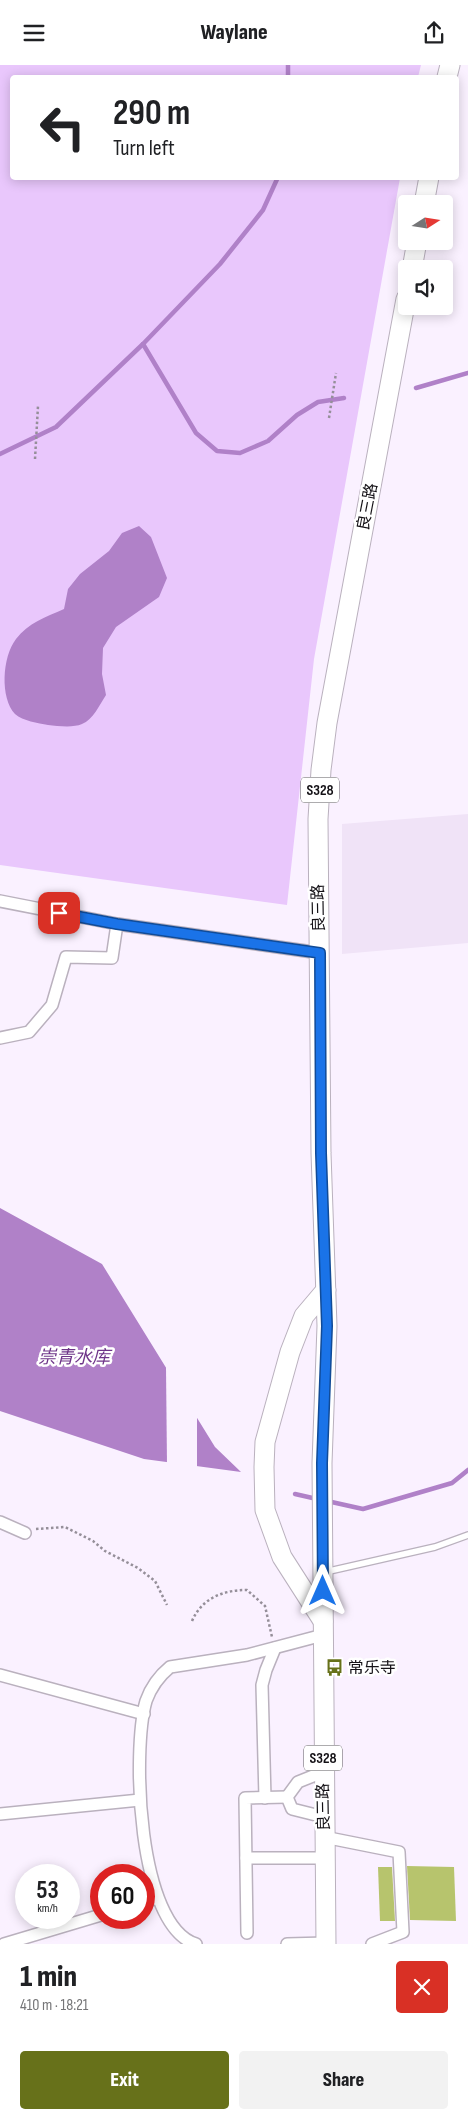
<!DOCTYPE html>
<html lang="en">
<head>
<meta charset="utf-8">
<style>
  :root { --surface:#fff; --page:#f2f2f2; --text:#202124; --muted:#757577; --accent:#67711a }
  body { margin:0; font-family:"Sofia Sans Condensed","Noto Sans SC",sans-serif; background:var(--page); color:var(--text); height:100vh; display:flex; flex-direction:column; font-size:19px; white-space:nowrap }
  * { box-sizing:border-box; margin:0 }
  p { font-size:16px; color:var(--muted) }
  .icon { flex:none; width:28px; height:28px; fill:none; stroke:currentColor; stroke-width:2; stroke-linecap:round; stroke-linejoin:round }
  .map { position:relative; height:1879px; overflow:hidden }
  .sheet { display:flex; flex-direction:column; background:var(--surface); flex:1 }
  .sheet>* { flex:none }
  .banner { position:absolute; left:10px; top:10px; width:449px; height:105px; border-radius:5px; box-shadow:0 2px 12px #0003; background:#fff; color:var(--text); overflow:hidden }
  .needle { width:32px; rotate:78deg }
  .buttons { position:absolute; left:398px; top:130px; display:grid; gap:10px }
  .buttons a { display:grid; place-items:center; width:55px; height:55px; border-radius:5px; background:var(--surface); box-shadow:0 2px 12px #0003; font-size:25px }
  .speed { position:absolute; left:15px; top:1799px; display:flex; gap:10px; font-size:25px; font-weight:700; text-align:center }
  .speed>* { display:grid; place-content:center; width:65px; height:65px; border-radius:50%; background:var(--surface); box-shadow:0 2px 12px #0003; line-height:1 }
  .speed small { font-size:12px; font-weight:400 }
  .speed .limit { border:8px solid #d22; background:#fff; color:#111 }
  .pin { position:absolute; display:grid; place-items:center; width:42px; height:42px; color:#fff; margin:-21px; border-radius:10px; box-shadow:0 2px 8px #0006 }
  .me { position:absolute; width:55px; margin:-28px; rotate:0deg; stroke-linejoin:round; filter:drop-shadow(0 0 4px #0008) }
  .turn { display:flex; align-items:center; gap:18px; height:105px; padding:0 20px; font-size:22px }
  .turn .icon { width:65px; height:65px; stroke-width:2.5 }
  .turn b { display:block; font-size:35px; line-height:42px }
  .round { display:grid; place-items:center; flex:none; width:52px; height:52px; border-radius:5px; background:var(--page) }
  .headline { display:flex; align-items:center; justify-content:space-between; height:85px; padding:0 20px }
  h1 { font-size:30px; font-weight:800; line-height:38px }
  .button { display:flex; gap:10px; margin-top:auto; padding:10px 20px }
  .button a { flex:1; height:58px; border-radius:5px; background:var(--accent); color:#fff; font-size:20px; font-weight:800; line-height:58px; text-align:center }
  .button a+a { background:var(--page); color:var(--text) }
  header { display:flex; justify-content:space-between; align-items:center; height:65px; padding:0 20px; background:var(--surface); font-size:22px; font-weight:800 }
  .map>svg:first-child { display:block }
  .built { fill:#f0e3f7 }
  .green { fill:#e9c7fc }
  .water { fill:#b081c8 }
  .pier { fill:#faf1ff }
  .lines { fill:none; stroke-linecap:round; stroke-linejoin:round }
  .stream { stroke:#b081c8; stroke-width:4.5 }
  .building { fill:#b7c46d }
  .service-casing { stroke:#bab1be; stroke-width:8 }
  .minor-casing { stroke:#bab1be; stroke-width:14 }
  .primary-casing { stroke:#bab1be; stroke-width:21 }
  .path { stroke:#958f99; stroke-width:2.5; stroke-dasharray:2.5 2.5; stroke-linecap:butt }
  .service { stroke:#fff; stroke-width:5.5 }
  .minor { stroke:#fff; stroke-width:11 }
  .primary { stroke:#fff; stroke-width:19 }
  .route-casing { stroke:#114b97; stroke-width:12 }
  .route { stroke:#1a73e8; stroke-width:9 }
  .labels { text-anchor:middle; dominant-baseline:central; stroke-width:5; stroke-linejoin:round; paint-order:stroke }
  .shield { fill:#fff; stroke:#5a585c; stroke-width:1 }
  .shield-label { font-size:15px; font-weight:bold; fill:#141116 }
  .street-label { font-size:16px; fill:#141116; stroke:#fff }
  .poi-label { font-size:16px; fill:#141116; stroke:#fff; text-anchor:start }
  .water-label { font-size:18px; font-style:italic; fill:#6e3488; stroke:#fff }
</style>
</head>
<body>
<header><svg class="icon" aria-label="menu" viewBox="0 0 24 24"><path d="M4 6h16M4 12h16M4 18h16"/></svg>Waylane<svg class="icon" aria-label="share" viewBox="0 0 24 24"><path d="M12 15V3M7 8l5-5 5 5M5 13v7h14v-7"/></svg></header>
<div class="map">
<svg width="468" height="1879" viewBox="0 0 468 1879">
  <rect width="100%" height="100%" fill="#faf1ff"/>
  <path class="built" d="M468,749V878L342,889V759Z"/>
  <path class="green" d="M0,0H421L418,12H12V112L400,113L314,594L287,840L0,800Z"/>
  <g class="water">
    <path d="M139,461L151,472L167,513L159,532L116,562L103,583L102,609L106,630C100,639 93,655 82,659C73,663 58,661 48,660C38,658 23,656 15,649C0,633 2,592 16,574C28,558 46,552 64,544L68,524L80,509L109,486L122,468Z"/>
    <path d="M0,1143L102,1199L215,1382L241,1407L144,1394L0,1346Z"/>
  </g>
  <path class="pier" d="M166,1302H169L197,1347V1405L167,1400Z"/>
  <g class="lines">
    <g class="stream">
      <path d="M288,12V0"/>
      <path d="M143,279L196,368L217,386L240,388L268,376L297,350L318,337L344,333"/>
      <path d="M416,323L468,308"/>
      <path d="M0,389L56,362L143,279L220,199L263,145L278,112"/>
      <path d="M295,1429L317,1434"/>
      <path d="M327,1436L363,1444L452,1418L468,1405"/>
    </g>
  </g>
  <g class="building">
    <path d="M407,1801L454,1802L456,1856L410,1855Z"/>
    <path d="M378,1802H392L395,1856H380Z"/>
  </g>
  <g class="lines">
    <defs>
      <path id="service" d="M325,1507L435,1482L468,1470"/>
      <g id="minor">
        <path d="M0,836L117,859L320,888"/>
        <path d="M0,973L29,967L52,940L66,892L112,893L117,859"/>
        <path d="M0,1457L25,1468"/>
        <path d="M0,1610L144,1649"/>
        <path d="M323,1707L298,1717L287,1732L292,1744L324,1752"/>
        <path d="M265,1733L262,1620L266,1605L275,1583"/>
        <path d="M0,1749L140,1735"/>
        <path d="M324,1772L399,1787L403,1867L372,1879"/>
        <path d="M246,1793H324"/>
        <path d="M144,1837L157,1833"/>
        <path d="M247,1868L245,1733L287,1732"/>
        <path d="M4,1879L101,1850"/>
        <path d="M196,1879C137,1861 132,1685 146,1636C151,1622 159,1611 170,1602L247,1590L323,1570"/>
        <path d="M287,1879L326,1878"/>
      </g>
      <g id="primary">
        <path d="M447,12L450,0"/>
        <path d="M424,139L429,112"/>
        <path d="M412,204L417,176"/>
        <path d="M323,1556L282,1492L265,1445L264,1402L265,1377L290,1287L304,1251L326,1225"/>
        <path d="M326,1879L322,1398L327,1261L321,1088L318,754L321,705L327,658L406,234"/>
      </g>
    </defs>
    <use href="#service" class="service-casing"/>
    <use href="#minor" class="minor-casing"/>
    <use href="#primary" class="primary-casing"/>
    <g class="path">
      <path d="M329,353L336,308"/>
      <path d="M35,394L38,341"/>
      <path d="M36,1464L65,1462L93,1476L105,1486L138,1503L155,1516L167,1540"/>
      <path d="M192,1556C202,1533 223,1525 247,1525L265,1541L272,1572"/>
    </g>
    <use href="#service" class="service"/>
    <use href="#minor" class="minor"/>
    <use href="#primary" class="primary"/>
  </g>
  <g class="lines">
    <defs>
      <path id="route" d="M59,848L117,859L320,888L321,1088L327,1261L322,1398L323,1526"/>
    </defs>
    <use href="#route" class="route-casing"/>
    <use href="#route" class="route"/>
  </g>
  <defs>
    <symbol id="bus-bare" viewBox="-9 -9 18 18"><path d="M-5-6H5V4H4V6H2V4H-2V6H-4V4H-5ZM-3.5-4V0h7V-4ZM-3.5 1.2v1.5H-2V1.2ZM2 1.2v1.5H3.5V1.2Z" fill="#67711a" stroke="#fff" stroke-width="2.5" paint-order="stroke"/></symbol>
  </defs>
  <g fill-rule="evenodd">
    <use href="#bus-bare" x="322" y="1590" width="25" height="25"/>
  </g>
  <g class="labels">
    <g class="shield">
      <rect x="301" y="712.5" width="38" height="25" rx="4"/>
      <rect x="304" y="1680.5" width="38" height="25" rx="4"/>
    </g>
    <g class="shield-label">
      <text x="320" y="725">S328</text>
      <text x="323" y="1693">S328</text>
    </g>
    <g class="street-label">
      <text transform="translate(368 442) rotate(-79)">良三路</text>
      <text transform="translate(319 843) rotate(-91)">良三路</text>
      <text transform="translate(324 1742) rotate(-91)">良三路</text>
    </g>
    <g class="poi-label">
      <text x="348" y="1603">常乐寺</text>
    </g>
    <g class="water-label">
      <text x="74" y="1292">崇青水库</text>
    </g>
  </g>
</svg>
<div class="buttons">
<a><svg class="needle" viewBox="-14 -14 28 28"><path d="M0-13l5 13h-10z" fill="#e53935"/><path d="M0 13l5-13h-10z" fill="#757577"/></svg></a>
<a><svg class="icon" aria-label="sound" viewBox="0 0 24 24"><path d="M4 9h4l5-4v14l-5-4H4zM17 9q2 3 0 6"/></svg></a>
</div>
<div class="speed"><div>53<small>km/h</small></div><div class="limit">60</div></div>
<div class="pin" style="left:59px;top:848px;background:#d93025"><svg class="icon" aria-label="arrive" viewBox="0 0 24 24"><path d="M6 21V4h12l-3 4 3 4H6"/></svg></div>
<svg class="me" style="left:323px;top:1526px" viewBox="-20 -20 40 40"><path d="M0-17L14 15 0 8-14 15z" fill="#1a73e8" stroke="#fff" stroke-width="4"/></svg>
<div class="banner">
<div class="turn"><svg class="icon" aria-label="left" viewBox="0 0 24 24"><path d="M17 20v-9H6M10 6l-5 5 5 5"/></svg><div><b>290 m</b>Turn left</div></div>
</div>
</div>
<section class="sheet">
<div class="headline"><div><h1>1 min</h1><p>410 m · 18:21</p></div><a class="round" style="background:#d93025;color:#fff"><svg class="icon" aria-label="close" viewBox="0 0 24 24"><path d="M6 6l12 12M18 6L6 18"/></svg></a></div>
<div class="button"><a>Exit</a><a>Share</a></div>
</section>
</body>
</html>
